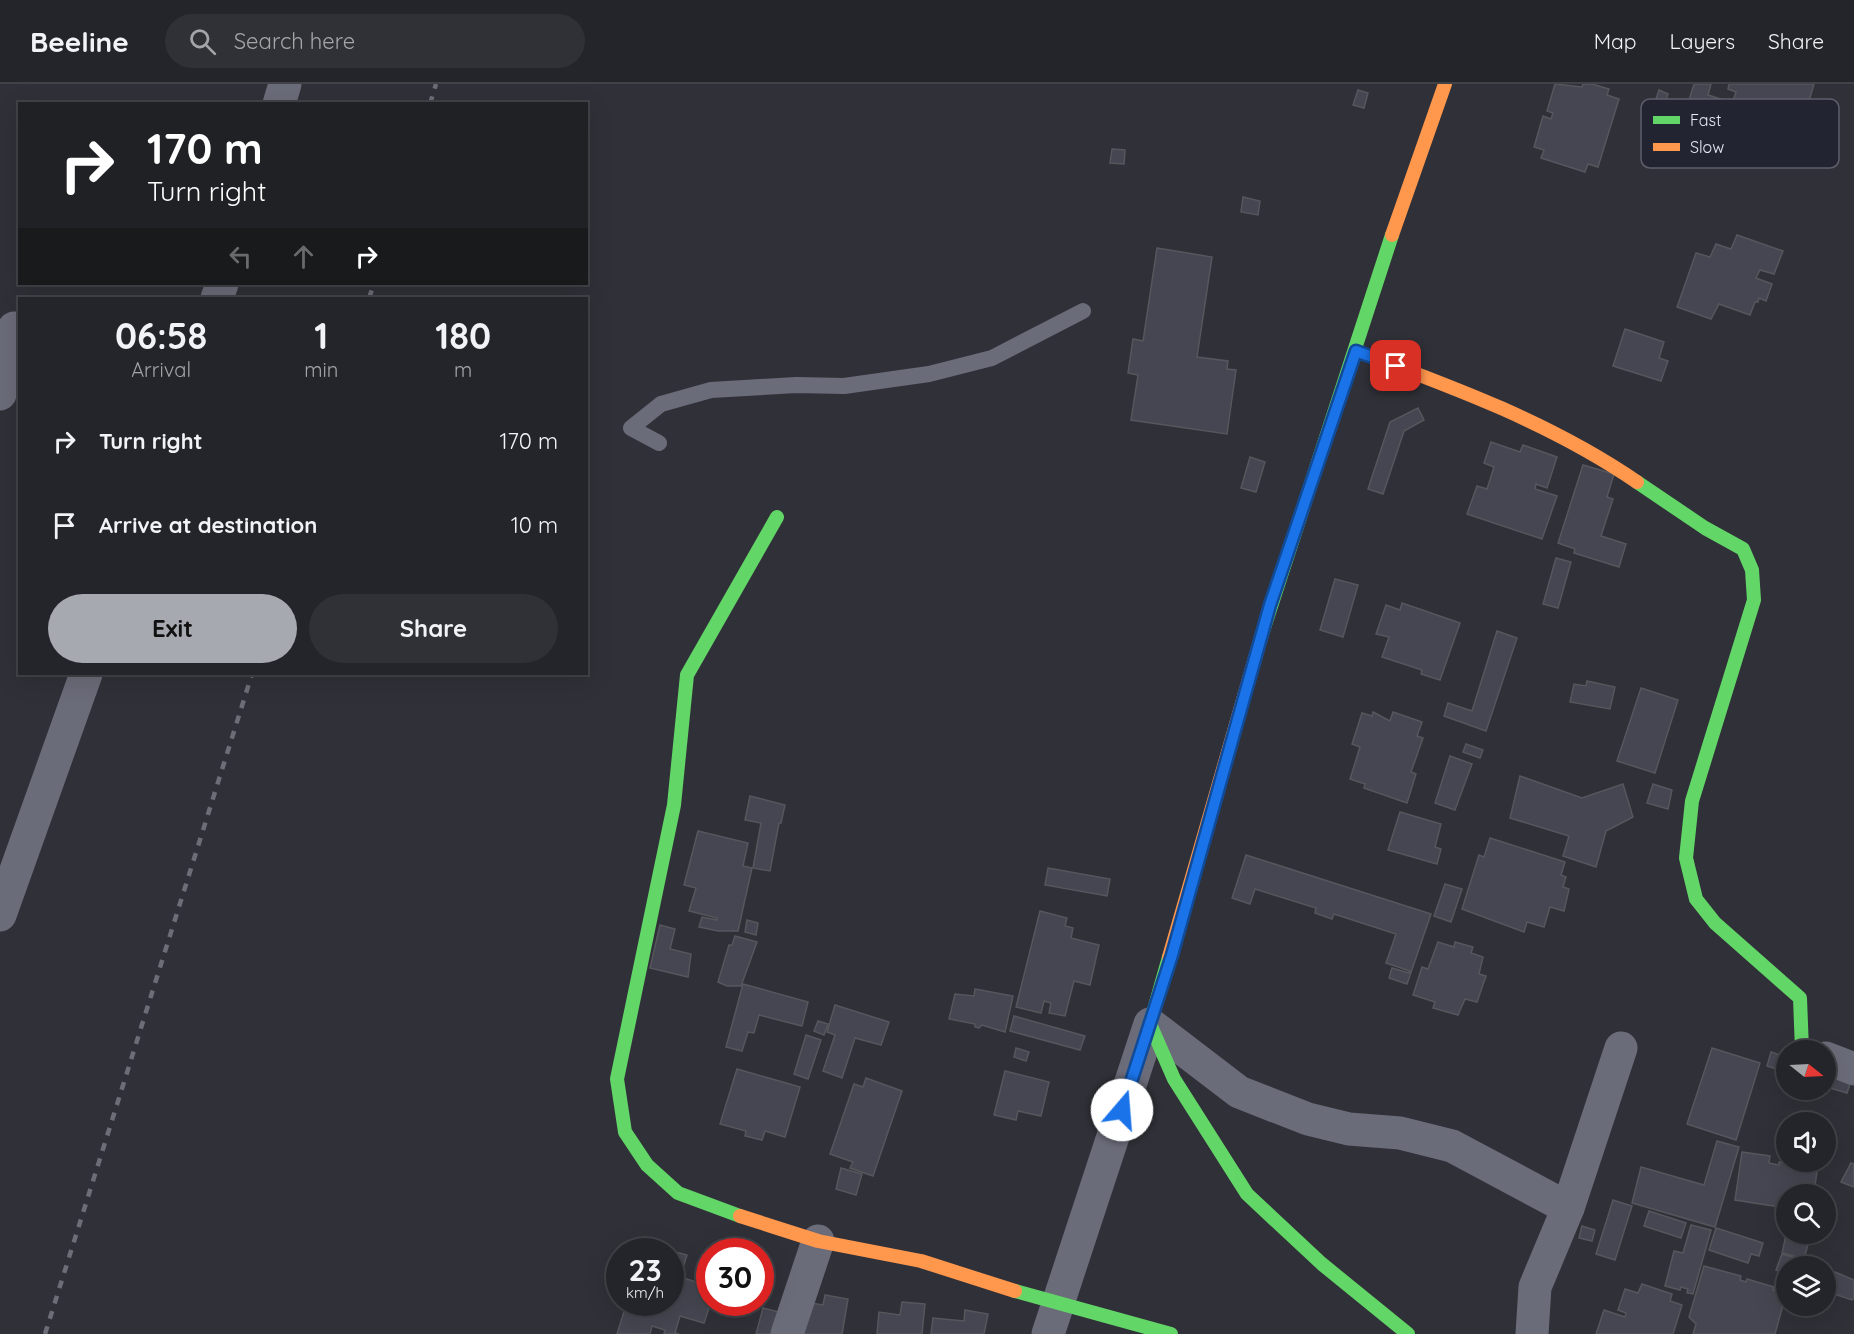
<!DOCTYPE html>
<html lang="en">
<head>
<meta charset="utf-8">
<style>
  :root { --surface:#24252a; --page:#303136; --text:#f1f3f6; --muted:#a3a5a8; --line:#414247; --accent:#a7a9b1 }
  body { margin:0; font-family:Quicksand,sans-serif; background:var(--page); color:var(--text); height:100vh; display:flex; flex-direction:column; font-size:22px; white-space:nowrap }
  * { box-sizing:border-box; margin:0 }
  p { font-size:20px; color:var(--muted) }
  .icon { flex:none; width:33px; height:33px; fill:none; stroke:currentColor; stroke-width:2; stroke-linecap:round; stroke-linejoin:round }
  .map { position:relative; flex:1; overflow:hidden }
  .drawer { position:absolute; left:18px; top:213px; width:570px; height:378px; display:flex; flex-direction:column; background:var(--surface); border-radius:0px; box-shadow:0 6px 24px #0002,0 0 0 2px var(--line) }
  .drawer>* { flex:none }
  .banner { position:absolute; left:18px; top:18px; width:570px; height:183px; border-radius:0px; box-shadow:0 6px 24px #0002,0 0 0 2px var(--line); background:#202124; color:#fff; overflow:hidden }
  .needle { width:39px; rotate:108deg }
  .tools { position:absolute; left:1776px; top:956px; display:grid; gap:12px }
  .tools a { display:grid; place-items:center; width:60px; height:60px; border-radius:50%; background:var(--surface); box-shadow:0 6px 24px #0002,0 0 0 2px var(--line); font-size:30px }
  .speed { position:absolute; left:606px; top:1154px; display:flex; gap:12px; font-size:30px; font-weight:700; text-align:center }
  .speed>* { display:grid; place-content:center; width:78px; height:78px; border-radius:50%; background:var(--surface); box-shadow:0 6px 24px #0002,0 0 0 2px var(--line); line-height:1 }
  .speed small { font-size:15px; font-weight:400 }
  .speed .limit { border:9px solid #d22; background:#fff; color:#111 }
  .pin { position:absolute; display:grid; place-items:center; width:51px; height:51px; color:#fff; margin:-26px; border-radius:12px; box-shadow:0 3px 9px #0006 }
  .me { position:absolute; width:66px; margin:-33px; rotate:18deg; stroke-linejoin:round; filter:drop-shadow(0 0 4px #0008) }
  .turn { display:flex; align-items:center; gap:21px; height:126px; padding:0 30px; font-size:27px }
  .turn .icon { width:78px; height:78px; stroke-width:2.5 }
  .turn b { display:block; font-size:42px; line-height:51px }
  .lanes { display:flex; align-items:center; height:57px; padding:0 30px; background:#0003; justify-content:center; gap:30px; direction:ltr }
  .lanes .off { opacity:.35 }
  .eta { display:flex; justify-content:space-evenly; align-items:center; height:102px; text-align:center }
  .eta b { font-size:36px; font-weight:800; line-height:42px }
  .cta { display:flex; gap:12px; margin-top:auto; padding:12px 30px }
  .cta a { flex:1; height:69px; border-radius:36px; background:var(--accent); color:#111; font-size:24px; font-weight:800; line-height:69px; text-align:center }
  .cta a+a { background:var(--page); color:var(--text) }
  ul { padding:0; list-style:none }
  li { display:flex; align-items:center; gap:18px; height:84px; padding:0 30px }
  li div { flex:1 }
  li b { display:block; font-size:22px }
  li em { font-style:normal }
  header { display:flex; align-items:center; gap:36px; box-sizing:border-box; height:84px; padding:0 30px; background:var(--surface); border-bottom:2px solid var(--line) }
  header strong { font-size:28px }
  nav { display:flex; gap:33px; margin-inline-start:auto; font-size:21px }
  .search { width:420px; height:54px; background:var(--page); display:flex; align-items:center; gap:15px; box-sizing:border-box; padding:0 21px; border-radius:33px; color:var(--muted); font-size:22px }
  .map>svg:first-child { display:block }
  .building { fill:#454651; stroke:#56575d; stroke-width:1.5 }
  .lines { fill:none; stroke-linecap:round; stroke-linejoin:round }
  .lane { stroke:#6b6c79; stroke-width:16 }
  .street { stroke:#6b6c79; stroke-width:33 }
  .fast { stroke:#63d668; stroke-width:14 }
  .slow { stroke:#ff974d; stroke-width:14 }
  .rail { stroke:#6c6d77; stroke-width:4.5; stroke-dasharray:8 8; stroke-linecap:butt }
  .route-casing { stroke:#114b97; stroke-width:15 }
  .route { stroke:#1a73e8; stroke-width:10 }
  .key { fill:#222432; stroke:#5d5f6c; stroke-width:1.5 }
  .key-label { font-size:16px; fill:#e7e9f2 }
</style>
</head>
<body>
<header>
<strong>Beeline</strong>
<div class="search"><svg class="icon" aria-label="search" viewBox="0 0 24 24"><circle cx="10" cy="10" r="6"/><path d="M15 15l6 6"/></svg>Search here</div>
<nav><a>Map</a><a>Layers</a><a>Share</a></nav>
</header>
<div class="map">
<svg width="1854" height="1250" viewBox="0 0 1854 1250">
  <rect width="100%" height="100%" fill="#303138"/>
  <g class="building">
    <path d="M1555,0L1582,3L1583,0H1592L1609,5L1607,11L1619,15L1598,83L1588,80L1585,88L1541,74L1544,66L1534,63L1543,32L1551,35L1553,29L1547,27Z"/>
    <path d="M1694,0H1711L1708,11L1727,17L1721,40L1685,29Z"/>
    <path d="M1729,0H1814L1809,17L1817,20L1808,49L1730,25L1736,8L1728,5Z"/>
    <path d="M1358,6L1368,9L1364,24L1353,21Z"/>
    <path d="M1659,6L1668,10L1665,18L1656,15Z"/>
    <path d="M1112,65L1125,66L1124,80L1110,79Z"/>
    <path d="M1243,113L1260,117L1258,131L1241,128Z"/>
    <path d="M1737,151L1783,167L1774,190L1760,186L1756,194L1772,200L1766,217L1759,214L1758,218H1755L1750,231L1719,220L1711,235L1677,223L1696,169L1710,173L1716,160L1731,165Z"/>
    <path d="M1157,164L1212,173L1197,273L1228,277L1227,285L1236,286L1227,350L1131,336L1138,291L1128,289L1133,255L1143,257Z"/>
    <path d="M1625,245L1664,258L1659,274L1668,277L1661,297L1613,282Z"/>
    <path d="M1418,324L1424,336L1404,347L1383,410L1368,405L1390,338Z"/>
    <path d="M1491,358L1520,368L1523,361L1557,373L1547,404L1536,400L1535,405L1557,412L1542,455L1467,430L1477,402L1487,405L1494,383L1484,379Z"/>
    <path d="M1250,373L1265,378L1256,408L1241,404Z"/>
    <path d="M1583,381L1614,390L1607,413L1613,415L1601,452L1626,460L1619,483L1574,469L1575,465L1558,459Z"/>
    <path d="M1556,474L1571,478L1558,524L1543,520Z"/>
    <path d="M1335,495L1358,501L1343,553L1320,546Z"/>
    <path d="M1402,519L1460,539L1440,596L1421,590L1422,586L1382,573L1389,553L1376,550L1386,521L1400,526Z"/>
    <path d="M1497,547L1517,554L1486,647L1444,632L1448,619L1472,627Z"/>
    <path d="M1587,597L1615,603L1610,625L1570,618L1574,600L1586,602Z"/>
    <path d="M1641,604L1678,616L1655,689L1617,677Z"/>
    <path d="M1373,628L1390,637L1393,628L1422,638L1417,652L1423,654L1411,688L1416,690L1407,719L1364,704L1365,700L1350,695L1360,663L1352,660L1362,629L1372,632Z"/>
    <path d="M1466,660L1483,666L1480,674L1463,668Z"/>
    <path d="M1450,672L1472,680L1455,726L1435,719Z"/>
    <path d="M1520,692L1582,714L1623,700L1633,733L1606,747L1596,783L1563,772L1569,752L1510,734Z"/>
    <path d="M1653,700L1672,706L1668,725L1647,719Z"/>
    <path d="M750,712L785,721L781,739H779L770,787L753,784L761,739L745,736Z"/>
    <path d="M1400,728L1441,740L1435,763L1441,765L1437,780L1388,766Z"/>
    <path d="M698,747L748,759L743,782L752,784L738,847H718L699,843L702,833L717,836V834L689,827L696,804L684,801Z"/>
    <path d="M1490,754L1565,778L1561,791L1566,793L1563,803L1569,805L1564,827L1550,823L1544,843L1527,838L1524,848L1462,825L1479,771L1484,773Z"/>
    <path d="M1246,771L1431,830L1407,900L1389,894L1392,884L1409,889L1410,887L1386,879L1396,850L1334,830L1332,835L1315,829L1316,824L1255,805L1250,820L1232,814Z"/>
    <path d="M1048,784L1110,795L1107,812L1045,801Z"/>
    <path d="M1445,800L1462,805L1451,838L1434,832Z"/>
    <path d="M1040,827L1067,834L1065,842L1073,844L1071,854L1099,861L1090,901L1074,897L1065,932L1049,929L1051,919L1044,917L1041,929L1016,923Z"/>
    <path d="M747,836L758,839L756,851L745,848Z"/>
    <path d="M660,841L675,845L670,865L691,870L688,893L650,884Z"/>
    <path d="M735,852L757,858L741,902H727L718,898L729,861H732Z"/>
    <path d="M1438,858L1454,863L1455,858L1473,863L1471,869L1483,873L1479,890L1486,892L1477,918L1465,915L1458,931L1433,924L1435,918L1413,911L1422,883L1428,885Z"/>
    <path d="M743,900L808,918L802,942L759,931L754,949L748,948L742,967L726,963Z"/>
    <path d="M975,905L1013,912L1005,948L982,941L979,944L975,943V940L949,935L955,910L974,912Z"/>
    <path d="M835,921L889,938L881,961L855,954L842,994L823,987L835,951L827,948Z"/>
    <path d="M1014,932L1085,952L1080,966L1010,947Z"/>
    <path d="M818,937L828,940L824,951L814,947Z"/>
    <path d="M806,951L821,956L808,995L794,990Z"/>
    <path d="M1016,964L1029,968L1026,977L1014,973Z"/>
    <path d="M1712,964L1760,979L1736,1056L1687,1040Z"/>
    <path d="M1771,968L1786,973L1782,987L1767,982Z"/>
    <path d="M737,985L800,1003L785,1053L765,1047L762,1056L745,1052L746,1047L720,1040Z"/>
    <path d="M1005,987L1049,998L1041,1032L1018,1027L1016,1036L994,1031Z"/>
    <path d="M1835,989L1852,994L1847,1009L1830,1004Z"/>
    <path d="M866,994L902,1007L873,1092L850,1084L853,1078L830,1070L854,1000L863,1003Z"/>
    <path d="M1717,1057L1739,1063L1715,1143L1632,1119L1641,1083L1704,1101Z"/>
    <path d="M1742,1068L1770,1072L1769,1079L1779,1081V1078L1788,1080L1789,1077L1818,1079L1814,1110H1786V1124L1735,1116Z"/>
    <path d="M1851,1079L1854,1080V1103L1841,1098Z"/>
    <path d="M841,1084L862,1090L856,1111L836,1105Z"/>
    <path d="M1613,1116L1632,1122L1615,1176L1596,1170Z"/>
    <path d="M1649,1127L1686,1139L1681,1154L1644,1142Z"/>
    <path d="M1691,1141L1711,1146L1693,1210L1687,1209L1688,1205L1681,1203L1680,1206L1665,1202L1674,1167L1683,1169Z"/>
    <path d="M1582,1142L1595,1146L1592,1157L1579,1154Z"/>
    <path d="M1716,1144L1763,1159L1759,1172L1751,1170L1748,1179L1709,1166Z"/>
    <path d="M1786,1151L1809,1157L1804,1175L1782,1169Z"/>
    <path d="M668,1166L687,1171L680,1193L710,1202L711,1218L704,1239L680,1232L675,1249L679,1250H664L665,1246L652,1242L650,1250H617L627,1218H670V1167Z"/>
    <path d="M1782,1170L1802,1176L1800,1182H1786V1193V1189L1776,1186Z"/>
    <path d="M1704,1182L1741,1192L1740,1196L1746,1198L1747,1195L1774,1203L1773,1206L1786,1210L1775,1250H1693L1696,1240L1689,1233Z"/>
    <path d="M1835,1188L1854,1196V1214L1852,1216L1828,1208Z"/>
    <path d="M1642,1200L1672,1210L1670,1217L1682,1221L1673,1250H1596L1604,1226L1625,1233L1626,1229L1618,1226L1625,1205L1638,1209Z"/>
    <path d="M825,1211L848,1215L842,1250H794L799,1217L823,1221Z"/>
    <path d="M902,1218L925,1220L922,1250H877L879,1228L900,1231Z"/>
    <path d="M763,1224L779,1228L773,1250H756Z"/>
    <path d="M965,1226L988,1230L984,1250H931L933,1234L964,1237Z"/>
  </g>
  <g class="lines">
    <path class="lane" d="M659,359L631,344L661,320L711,306L796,301L844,302L929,290L992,274L1083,227"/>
    <g class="street">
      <path d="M279,20L285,0"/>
      <path d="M217,214L222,200"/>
      <path d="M0,310L14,244"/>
      <path d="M0,831L86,590"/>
      <path d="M1826,974L1854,985"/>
      <path d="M787,1250L818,1157"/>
      <path d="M1048,1250L1150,940L1239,1008L1308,1035L1349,1045L1400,1049L1452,1062L1568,1124"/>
      <path d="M1532,1250L1535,1203L1568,1124L1621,964"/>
    </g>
    <g class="fast">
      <path d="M1637,398L1705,444L1743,465L1752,486L1754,516L1692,717L1686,774L1696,815L1715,839L1800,914L1802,966"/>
      <path d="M1262,550L1392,151"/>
      <path d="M1169,873L1150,940L1174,995L1247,1110L1322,1180L1408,1250"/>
      <path d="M740,1132L678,1109L647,1081L625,1048L617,995L674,721L687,591L777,433"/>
      <path d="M1015,1207L1171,1250"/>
    </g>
    <g class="slow">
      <path d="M1392,151L1445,0"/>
      <path d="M1356,267C1453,303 1551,339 1637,398"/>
      <path d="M1169,873L1262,550"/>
      <path d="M740,1132L818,1157L921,1177L1015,1207"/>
    </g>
    <g class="rail">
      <path d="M430,20L436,0"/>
      <path d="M369,214L374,200"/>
      <path d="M45,1250L252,590"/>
    </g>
  </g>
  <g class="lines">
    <defs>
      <path id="route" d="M1122,1026L1172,871L1270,521L1356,267L1396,282"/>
    </defs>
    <use href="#route" class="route-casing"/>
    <use href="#route" class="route"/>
  </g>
  <rect x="1641" y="15" width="198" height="69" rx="9" class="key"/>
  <rect x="1653" y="32" width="27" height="8" fill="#63d668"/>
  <rect x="1653" y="59" width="27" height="8" fill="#ff974d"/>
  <g class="key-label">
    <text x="1690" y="42">Fast</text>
    <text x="1690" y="69">Slow</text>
  </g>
</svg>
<div class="tools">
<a><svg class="needle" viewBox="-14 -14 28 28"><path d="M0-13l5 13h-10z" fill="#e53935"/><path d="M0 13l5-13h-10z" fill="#a3a5a8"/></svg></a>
<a><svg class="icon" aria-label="sound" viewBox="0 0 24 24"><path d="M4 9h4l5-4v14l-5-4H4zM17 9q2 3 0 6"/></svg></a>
<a><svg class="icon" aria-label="search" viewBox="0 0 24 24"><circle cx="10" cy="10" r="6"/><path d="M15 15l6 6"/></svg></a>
<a><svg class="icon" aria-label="layers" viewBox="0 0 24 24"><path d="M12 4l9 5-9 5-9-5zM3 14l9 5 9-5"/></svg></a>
</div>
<div class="speed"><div>23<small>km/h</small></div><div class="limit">30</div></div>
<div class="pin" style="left:1396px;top:282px;background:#d93025"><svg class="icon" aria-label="arrive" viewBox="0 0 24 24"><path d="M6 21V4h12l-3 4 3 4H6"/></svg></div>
<svg class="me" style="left:1122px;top:1026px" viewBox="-20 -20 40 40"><circle r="19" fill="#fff"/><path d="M0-13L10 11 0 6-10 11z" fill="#1a73e8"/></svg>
<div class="banner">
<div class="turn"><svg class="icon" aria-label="right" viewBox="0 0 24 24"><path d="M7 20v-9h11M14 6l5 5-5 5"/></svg><div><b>170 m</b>Turn right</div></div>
<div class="lanes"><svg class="icon off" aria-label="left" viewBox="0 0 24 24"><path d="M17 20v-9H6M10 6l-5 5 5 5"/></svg><svg class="icon off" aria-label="ahead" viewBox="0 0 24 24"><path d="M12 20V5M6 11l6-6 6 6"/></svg><svg class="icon" aria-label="right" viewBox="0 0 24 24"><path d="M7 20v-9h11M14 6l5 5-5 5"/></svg></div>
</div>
<section class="drawer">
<div class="eta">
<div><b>06:58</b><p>Arrival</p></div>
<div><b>1</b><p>min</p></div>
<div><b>180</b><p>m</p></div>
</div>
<ul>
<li><svg class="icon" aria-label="right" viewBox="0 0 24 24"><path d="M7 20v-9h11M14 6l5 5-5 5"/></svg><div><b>Turn right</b></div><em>170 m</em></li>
<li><svg class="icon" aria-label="arrive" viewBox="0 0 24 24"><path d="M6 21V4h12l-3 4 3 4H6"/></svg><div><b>Arrive at destination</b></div><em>10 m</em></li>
</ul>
<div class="cta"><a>Exit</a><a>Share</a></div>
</section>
</div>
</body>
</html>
